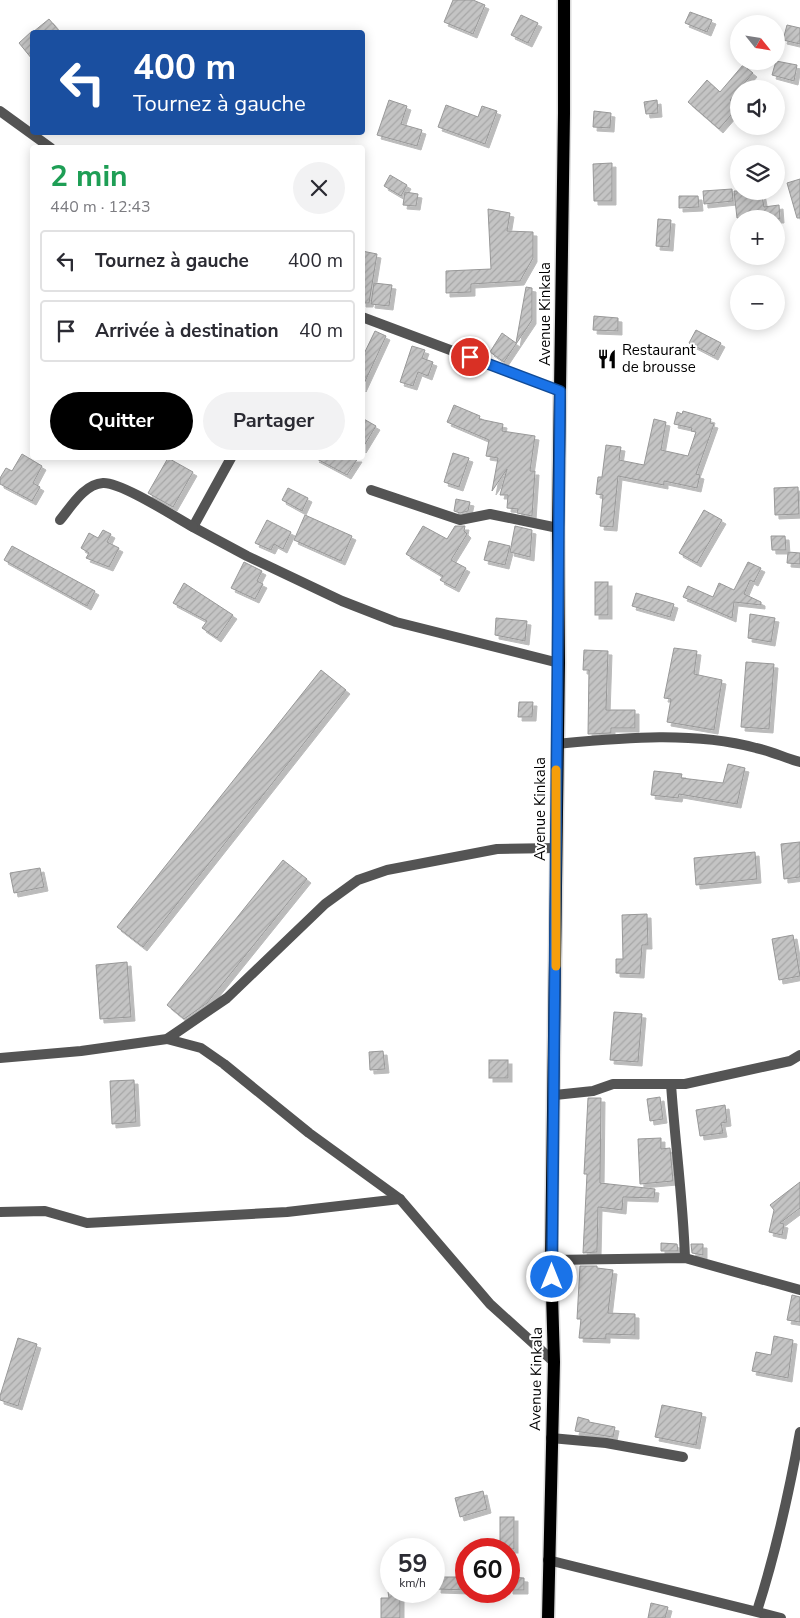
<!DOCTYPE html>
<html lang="fr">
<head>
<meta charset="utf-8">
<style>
  :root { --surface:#fff; --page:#f2f2f3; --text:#2b2b33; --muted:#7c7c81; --line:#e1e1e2; --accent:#000 }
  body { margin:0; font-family:"Nunito Sans",sans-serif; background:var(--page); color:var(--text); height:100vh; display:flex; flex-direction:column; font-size:19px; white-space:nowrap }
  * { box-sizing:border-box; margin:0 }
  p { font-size:16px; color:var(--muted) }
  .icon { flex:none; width:28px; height:28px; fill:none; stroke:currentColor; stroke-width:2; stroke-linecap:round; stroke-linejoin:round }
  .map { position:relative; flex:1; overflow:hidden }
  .side { position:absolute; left:30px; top:145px; width:335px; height:315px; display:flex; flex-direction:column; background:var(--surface); border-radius:5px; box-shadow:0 2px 12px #0003 }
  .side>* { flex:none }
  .guide { position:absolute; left:30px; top:30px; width:335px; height:105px; border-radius:5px; box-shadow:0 2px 12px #0003; background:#1a4fa0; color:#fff; overflow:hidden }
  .needle { width:32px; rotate:120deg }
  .tools { position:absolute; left:730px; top:15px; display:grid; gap:10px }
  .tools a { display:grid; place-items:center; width:55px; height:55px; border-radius:50%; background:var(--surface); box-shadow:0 2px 12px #0003; font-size:25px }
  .speed { position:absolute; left:380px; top:1538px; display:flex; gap:10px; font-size:25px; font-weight:700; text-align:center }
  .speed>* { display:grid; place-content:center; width:65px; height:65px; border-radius:50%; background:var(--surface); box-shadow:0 2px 12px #0003; line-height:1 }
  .speed small { font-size:12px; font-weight:400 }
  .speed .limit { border:8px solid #d22; background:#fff; color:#111 }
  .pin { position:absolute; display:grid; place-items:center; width:42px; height:42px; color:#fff; margin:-21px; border:2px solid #fff; border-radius:50%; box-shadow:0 1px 5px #0007 }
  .me { position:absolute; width:55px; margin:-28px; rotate:0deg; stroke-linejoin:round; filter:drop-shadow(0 0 4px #0008) }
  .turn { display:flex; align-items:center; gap:18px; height:105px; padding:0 20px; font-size:22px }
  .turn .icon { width:65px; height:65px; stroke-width:2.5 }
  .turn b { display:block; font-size:35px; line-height:42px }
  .round { display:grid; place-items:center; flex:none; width:52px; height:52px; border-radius:26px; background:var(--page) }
  .headline { display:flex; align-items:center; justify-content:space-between; height:85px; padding:0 20px }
  h1 { font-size:30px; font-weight:700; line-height:38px; color:#1e9e55 }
  .button { display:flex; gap:10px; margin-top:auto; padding:10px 20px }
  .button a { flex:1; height:58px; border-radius:30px; background:var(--accent); color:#fff; font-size:20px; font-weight:700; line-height:58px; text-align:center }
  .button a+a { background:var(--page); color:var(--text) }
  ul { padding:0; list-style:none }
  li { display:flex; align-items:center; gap:15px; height:62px; margin:0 10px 8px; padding:0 10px; border:2px solid var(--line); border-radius:5px }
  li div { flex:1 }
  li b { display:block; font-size:19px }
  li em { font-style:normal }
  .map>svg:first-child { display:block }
  .building { fill:url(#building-hatch); stroke:#989898; filter:url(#shadow) }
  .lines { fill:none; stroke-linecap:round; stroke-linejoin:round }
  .primary-casing { stroke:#dbdbdb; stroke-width:15 }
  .street { stroke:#545454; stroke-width:10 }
  .primary { stroke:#000; stroke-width:12 }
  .route-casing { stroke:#114b97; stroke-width:12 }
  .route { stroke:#1a73e8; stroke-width:9 }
  .slow { stroke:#f59e0b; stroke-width:9 }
  .labels { text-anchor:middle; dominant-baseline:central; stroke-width:4; stroke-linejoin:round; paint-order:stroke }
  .street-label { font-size:15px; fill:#000; stroke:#fff }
  .poi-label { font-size:15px; fill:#000; stroke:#fff; text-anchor:start }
</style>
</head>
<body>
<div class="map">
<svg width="800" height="1618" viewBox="0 0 800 1618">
  <defs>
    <pattern id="building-hatch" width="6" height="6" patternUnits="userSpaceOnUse" patternTransform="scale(1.25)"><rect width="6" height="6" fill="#c4c4c4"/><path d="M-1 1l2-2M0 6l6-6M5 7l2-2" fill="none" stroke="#a7a7a7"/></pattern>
    <filter id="shadow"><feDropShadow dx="4" dy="4" stdDeviation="0" flood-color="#0004"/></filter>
  </defs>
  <rect width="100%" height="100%" fill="#fff"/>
  <g class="building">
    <path d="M453,0H473L485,5L473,34L444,22Z"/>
    <path d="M690,12L712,20L707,32L685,23Z"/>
    <path d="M521,15L538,23L528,43L511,35Z"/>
    <path d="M49,19L60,32H33Z"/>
    <path d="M787,25L800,28V44L783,40Z"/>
    <path d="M32,31V59L19,43Z"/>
    <path d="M776,61L797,65L794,81L772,75Z"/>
    <path d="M743,65L753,73L730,100L738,107L719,129L688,102L707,80L720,92Z"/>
    <path d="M389,100L407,106L401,124L422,130L417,146L377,135Z"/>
    <path d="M657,100L658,113L646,114L644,102Z"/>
    <path d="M446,105L478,117L482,106L497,111L485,144L438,127Z"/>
    <path d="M594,111L611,113L610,128L593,127Z"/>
    <path d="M612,163V201H594L593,164Z"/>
    <path d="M390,175L407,185L401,196L384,186Z"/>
    <path d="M800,179V218H797L787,183Z"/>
    <path d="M732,189L733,201L704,204L703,191Z"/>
    <path d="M734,191H761L764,207L779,205L780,219H759V216L737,218Z"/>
    <path d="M405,192L418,194L416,206L403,205Z"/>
    <path d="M679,196H698L699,207L679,208Z"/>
    <path d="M488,209L510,213L507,231L533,232V258L520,281L471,284V292L446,293V271L491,269Z"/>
    <path d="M658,219L671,220L669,247L656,246Z"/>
    <path d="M362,251L377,254L369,303H362Z"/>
    <path d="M374,283L392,285L389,306L371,304Z"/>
    <path d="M526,287L532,288V320L504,362L490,352L502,333L516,343Z"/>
    <path d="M594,316L618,318V331L593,330Z"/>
    <path d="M696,330L721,343L714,356L689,343Z"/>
    <path d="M375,331L386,336L362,388V358Z"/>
    <path d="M412,346L425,350L422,358L433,362L428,376L418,372L413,386L400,382Z"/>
    <path d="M454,405L480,416L479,419L503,424L502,431L535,436L530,471H535L532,516L517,513L518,509L507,508L508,495H500L507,469L492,491L498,458L486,456L489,440L447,422Z"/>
    <path d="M683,411L711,419L710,423L714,424L696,474L700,475L697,488L664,481V485L618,476L613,527L600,526L603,495L596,494L598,477H602L606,445L621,447L619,460L644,465L654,419L666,422L661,450L688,456L696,432L691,431L692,428L674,424L677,412L682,414Z"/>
    <path d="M362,418L376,426L362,449Z"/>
    <path d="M453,453L469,458L459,487L444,482Z"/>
    <path d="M22,454L42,466L33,483L40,487L32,501L0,484V478L6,468L12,471Z"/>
    <path d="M168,458L193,472L173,507L148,493Z"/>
    <path d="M315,458H358L347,475Z"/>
    <path d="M798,487L799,514L775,515L774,488Z"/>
    <path d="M288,488L308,498L302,511L282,500Z"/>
    <path d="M456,499L470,502L468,511L460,513L454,511Z"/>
    <path d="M704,510L722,520L697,563L679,553Z"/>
    <path d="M305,515L352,536L341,561L294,540Z"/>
    <path d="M267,520L291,532L283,549L274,544L271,550L255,543Z"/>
    <path d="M423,526L447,539L455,526H465L464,531L467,534L451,560L466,568L455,588L440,580L443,576L406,554Z"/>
    <path d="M515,526L532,530L530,557L510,552Z"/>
    <path d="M103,530L111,534L107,542L119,548L109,567L86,558L89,553L81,548L89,533L98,538Z"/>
    <path d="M771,536H785L786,550H772Z"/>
    <path d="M489,541L510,546L505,565L484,560Z"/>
    <path d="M12,546L95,591L87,606L4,560Z"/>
    <path d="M788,552L800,553V564L787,563Z"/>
    <path d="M244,562L262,571L257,581L263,584L255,599L231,588Z"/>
    <path d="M748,562L761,568L754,582L750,580L744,594L761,602V605L734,602L732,618L683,597L688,586L713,597L719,583L734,590Z"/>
    <rect x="595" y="582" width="13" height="33"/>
    <path d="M184,583L233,615L217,638L202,628L207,621L173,603Z"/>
    <path d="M636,593L674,604L670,617L632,606Z"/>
    <path d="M750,614L775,618L771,642L748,638Z"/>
    <path d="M496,618L527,621L525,641L495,635Z"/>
    <path d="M674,648L697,651L694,674L722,680L714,730L667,722L671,699L664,698Z"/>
    <path d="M584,650L608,651L606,710H635V728H611V733L588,734L589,670H583Z"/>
    <path d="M746,662L774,664L769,729L741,727Z"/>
    <path d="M321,670L346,690L143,947L117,927Z"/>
    <path d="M519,702H533L532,717H518Z"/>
    <path d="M728,764L745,768L737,804L679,794L678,798L651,795L654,771L682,774L681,778L723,783Z"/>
    <path d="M800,842V877L784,879L781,844Z"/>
    <path d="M755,852L757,879L696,885L694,858Z"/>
    <path d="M283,860L307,879L207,1003L184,1019L167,1005Z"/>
    <path d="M40,868L44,887L14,893L10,873Z"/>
    <path d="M647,914L648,945H642L640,974L616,973V959H623L622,915Z"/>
    <path d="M793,935L800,976L779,980L772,939Z"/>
    <path d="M127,962L131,1017L100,1019L96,965Z"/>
    <path d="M614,1012L642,1014L638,1062L610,1060Z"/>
    <path d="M383,1051L385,1069L370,1070L369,1052Z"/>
    <rect x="489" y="1060" width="19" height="18"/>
    <path d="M134,1080L136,1122L112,1124L110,1081Z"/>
    <path d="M660,1097L663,1119L650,1121L647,1099Z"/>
    <path d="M588,1098H601L600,1183L655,1189L654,1198L623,1197L622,1210L598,1207L597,1252L583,1253L587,1174H584Z"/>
    <path d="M725,1105L727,1122L721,1123L723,1133L700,1136L696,1110Z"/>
    <path d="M661,1138V1149L670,1148L673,1181L640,1184L638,1139Z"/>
    <path d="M800,1182V1208L780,1223L784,1224L782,1235L769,1232L774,1210L770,1205Z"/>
    <path d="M661,1243L677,1244L678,1251H661Z"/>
    <path d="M691,1244H703V1255L692,1253Z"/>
    <path d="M580,1266H597V1268L613,1270L608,1313L635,1314V1335L606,1334V1339L579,1338L581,1319H577Z"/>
    <path d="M792,1295L800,1297V1322L787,1320Z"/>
    <path d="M774,1336L793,1340L788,1378L752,1371L756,1352L771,1355Z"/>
    <path d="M18,1338L37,1344L18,1406L0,1400V1396Z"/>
    <path d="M662,1405L702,1413L696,1445L655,1437Z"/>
    <path d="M578,1417L589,1420V1422L615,1427L613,1437L575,1431Z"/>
    <path d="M483,1491L487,1509L460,1517L455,1498Z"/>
    <rect x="500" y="1517" width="14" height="32"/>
    <path d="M438,1577H466V1590L437,1589Z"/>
    <path d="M509,1577L524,1578V1590H509Z"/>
    <path d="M388,1592H400V1618H381V1598H389Z"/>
    <path d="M651,1603L668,1607L665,1618H648Z"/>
  </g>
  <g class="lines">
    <defs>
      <path id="primary" d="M548,1618L554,1362L551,1260L559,663L558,528L564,113V0"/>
    </defs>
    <use href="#primary" class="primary-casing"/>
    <g class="street">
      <path d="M0,111L51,148"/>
      <path d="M362,317L560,391"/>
      <path d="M231,458L193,527L247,556L342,601L396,622L559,663"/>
      <path d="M371,490L460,520L490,514L558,528"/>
      <path d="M60,520C71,507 84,484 103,483C121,482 175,517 193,527"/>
      <path d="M556,744C622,738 692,731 756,748C771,751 785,758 800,762"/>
      <path d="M167,1039L201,1048L224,1064L309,1133L400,1199L490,1304L554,1362"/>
      <path d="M0,1058L81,1051L167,1039L227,998L325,904L358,880L387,870L497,849L557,848"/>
      <path d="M671,1084C675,1142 683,1200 685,1258"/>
      <path d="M555,1095L593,1091L613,1084H685L790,1061L800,1055"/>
      <path d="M0,1212L45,1211L87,1223L287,1212L400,1199"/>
      <path d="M551,1260L685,1258L800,1290"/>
      <path d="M551,1438L606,1443L683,1457"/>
      <path d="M548,1560L781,1618"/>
      <path d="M757,1611C776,1552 789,1493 800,1432"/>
    </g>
    <use href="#primary" class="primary"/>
  </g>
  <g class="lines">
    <defs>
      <path id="route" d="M470,357L560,391L552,1277"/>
    </defs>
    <use href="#route" class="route-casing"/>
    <use href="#route" class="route"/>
    <path class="slow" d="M556,966V770"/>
  </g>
  <defs>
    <symbol id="restaurant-bare" viewBox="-9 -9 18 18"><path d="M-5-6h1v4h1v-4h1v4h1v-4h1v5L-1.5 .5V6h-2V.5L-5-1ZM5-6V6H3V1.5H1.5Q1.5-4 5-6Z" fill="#000" stroke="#fff" stroke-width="2.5" paint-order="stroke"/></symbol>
  </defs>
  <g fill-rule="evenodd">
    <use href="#restaurant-bare" x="593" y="345" width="28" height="28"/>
  </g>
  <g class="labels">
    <g class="street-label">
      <text transform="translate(545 314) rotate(-90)">Avenue Kinkala</text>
      <text transform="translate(540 809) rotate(-90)">Avenue Kinkala</text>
      <text transform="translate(536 1379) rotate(-89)">Avenue Kinkala</text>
    </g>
    <g class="poi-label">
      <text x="622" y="350">Restaurant<tspan x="622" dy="17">de brousse</tspan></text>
    </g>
  </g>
</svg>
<div class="tools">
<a><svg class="needle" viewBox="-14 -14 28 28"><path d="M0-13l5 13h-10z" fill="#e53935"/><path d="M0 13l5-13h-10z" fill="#7c7c81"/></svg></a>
<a><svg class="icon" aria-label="sound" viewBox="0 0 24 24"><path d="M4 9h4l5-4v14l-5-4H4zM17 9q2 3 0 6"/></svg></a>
<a><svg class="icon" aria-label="layers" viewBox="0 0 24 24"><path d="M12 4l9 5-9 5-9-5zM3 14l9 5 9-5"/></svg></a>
<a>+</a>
<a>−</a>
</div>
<div class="speed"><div>59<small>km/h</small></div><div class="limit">60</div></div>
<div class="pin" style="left:470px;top:357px;background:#d93025"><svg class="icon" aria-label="arrive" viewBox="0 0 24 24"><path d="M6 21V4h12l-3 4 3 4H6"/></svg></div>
<svg class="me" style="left:552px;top:1277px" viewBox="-20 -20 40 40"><circle r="17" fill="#1a73e8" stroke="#fff" stroke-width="3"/><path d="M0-11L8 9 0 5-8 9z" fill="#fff"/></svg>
<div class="guide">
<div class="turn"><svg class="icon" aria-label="left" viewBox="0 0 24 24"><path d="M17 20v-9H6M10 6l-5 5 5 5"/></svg><div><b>400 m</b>Tournez à gauche</div></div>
</div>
<section class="side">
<div class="headline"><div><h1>2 min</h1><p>440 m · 12:43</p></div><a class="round"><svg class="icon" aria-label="close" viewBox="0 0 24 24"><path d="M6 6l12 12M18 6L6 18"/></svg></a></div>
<ul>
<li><svg class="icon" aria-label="left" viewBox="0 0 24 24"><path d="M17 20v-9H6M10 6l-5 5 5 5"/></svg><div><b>Tournez à gauche</b></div><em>400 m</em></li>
<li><svg class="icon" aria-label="arrive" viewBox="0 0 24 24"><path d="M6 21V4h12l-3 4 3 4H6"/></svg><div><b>Arrivée à destination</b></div><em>40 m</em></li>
</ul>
<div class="button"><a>Quitter</a><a>Partager</a></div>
</section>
</div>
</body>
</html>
